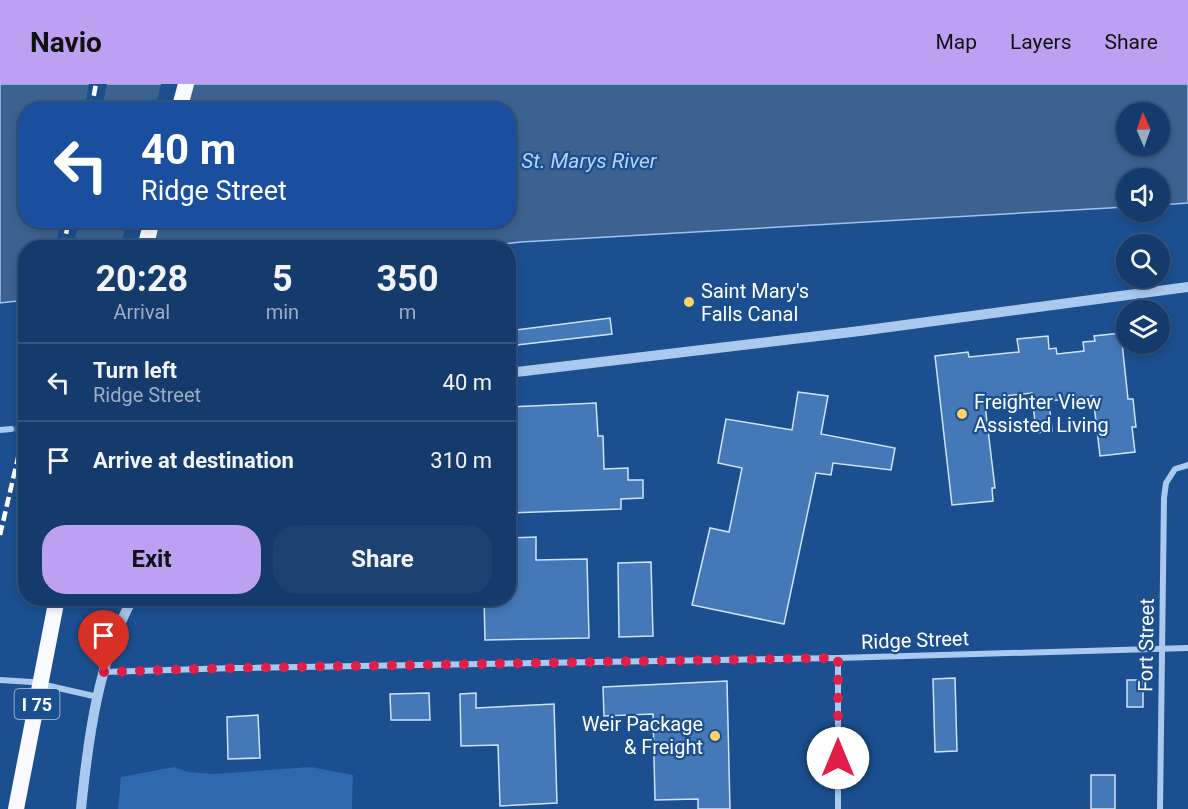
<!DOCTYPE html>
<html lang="en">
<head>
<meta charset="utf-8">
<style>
  :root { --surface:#143b6b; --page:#1d4271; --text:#f1f3f6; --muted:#9dadc1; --line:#33557e; --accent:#bca0f2 }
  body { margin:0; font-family:Roboto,sans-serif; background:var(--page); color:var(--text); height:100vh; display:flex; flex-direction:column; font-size:22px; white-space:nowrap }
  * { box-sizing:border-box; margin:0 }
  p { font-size:20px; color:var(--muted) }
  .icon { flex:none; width:33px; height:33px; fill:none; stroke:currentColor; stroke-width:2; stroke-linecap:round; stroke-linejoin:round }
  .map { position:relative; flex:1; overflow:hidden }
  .panel { position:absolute; left:18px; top:156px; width:498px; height:366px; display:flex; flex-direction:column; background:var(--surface); border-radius:24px; box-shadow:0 3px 9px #0003,0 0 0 2px var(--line) }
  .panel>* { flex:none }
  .top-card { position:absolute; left:18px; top:18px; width:498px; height:126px; border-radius:24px; box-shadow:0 3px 9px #0003,0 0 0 2px var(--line); background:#1a4fa0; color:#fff; overflow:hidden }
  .needle { width:39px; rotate:358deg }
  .tools { position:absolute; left:1116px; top:18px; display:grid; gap:12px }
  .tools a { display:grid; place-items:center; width:54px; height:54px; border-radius:50%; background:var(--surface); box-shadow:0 3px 9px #0003,0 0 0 2px var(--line); font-size:30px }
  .pin { position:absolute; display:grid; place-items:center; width:51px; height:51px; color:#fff; margin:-62px -26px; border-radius:50% 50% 50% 0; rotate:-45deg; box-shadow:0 0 6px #0007 }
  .pin .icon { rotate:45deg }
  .me { position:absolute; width:66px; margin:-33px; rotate:0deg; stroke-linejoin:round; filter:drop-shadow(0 0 4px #0008) }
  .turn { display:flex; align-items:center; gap:21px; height:126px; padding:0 24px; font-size:27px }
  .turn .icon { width:78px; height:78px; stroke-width:2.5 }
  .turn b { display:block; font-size:42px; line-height:51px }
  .eta { display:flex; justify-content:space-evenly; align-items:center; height:102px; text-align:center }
  .eta b { font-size:36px; font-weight:700; line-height:42px }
  .button { display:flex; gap:12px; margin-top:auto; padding:12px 24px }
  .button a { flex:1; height:69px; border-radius:24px; background:var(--accent); color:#111; font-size:24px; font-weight:700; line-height:69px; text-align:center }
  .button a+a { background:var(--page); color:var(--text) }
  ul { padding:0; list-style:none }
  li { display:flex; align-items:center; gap:18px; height:78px; padding:0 24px; border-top:2px solid var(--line) }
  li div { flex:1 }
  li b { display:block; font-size:22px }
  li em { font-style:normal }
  header { display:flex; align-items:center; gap:36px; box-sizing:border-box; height:84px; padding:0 30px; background:var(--accent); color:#111 }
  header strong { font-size:28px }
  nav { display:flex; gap:33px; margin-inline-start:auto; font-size:21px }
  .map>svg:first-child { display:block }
  .green { fill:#2e69ad }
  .water { fill:#3c6290; stroke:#9cc4f0; stroke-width:1.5; fill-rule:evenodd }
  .pier { fill:#1b4f8f }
  .building { fill:#4478b7; stroke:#cfe3fa; stroke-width:1.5 }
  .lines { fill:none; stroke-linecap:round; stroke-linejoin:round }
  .minor-tunnel { stroke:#3d69a0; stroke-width:6; stroke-dasharray:6 3; stroke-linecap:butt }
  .minor { stroke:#a9c9ee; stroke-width:6 }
  .tertiary { stroke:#a9c9ee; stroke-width:10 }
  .trunk { stroke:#f8faff; stroke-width:16 }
  .rail { stroke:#fff; stroke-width:4.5; stroke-dasharray:10 4.5; stroke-linecap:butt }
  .trunk-bridge { stroke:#f8faff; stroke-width:16 }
  .route { stroke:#e11d48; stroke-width:10; stroke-dasharray:0 18 }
  .poi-dot { fill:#ffd166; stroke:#1b4f8f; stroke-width:2 }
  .labels { text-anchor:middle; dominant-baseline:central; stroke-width:4.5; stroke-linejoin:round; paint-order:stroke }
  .shield { fill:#1b4f8f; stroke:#bbcadd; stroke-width:1.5 }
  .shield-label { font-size:18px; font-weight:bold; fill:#fff }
  .poi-label { font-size:20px; fill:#fff; stroke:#1b4f8f; text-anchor:start }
  .street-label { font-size:20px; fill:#fff; stroke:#1b4f8f }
  .water-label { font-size:21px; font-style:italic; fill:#b5d3f5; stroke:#1b4f8f }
</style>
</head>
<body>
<header>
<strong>Navio</strong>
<nav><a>Map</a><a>Layers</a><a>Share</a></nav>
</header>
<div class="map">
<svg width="1188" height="725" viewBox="0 0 1188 725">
  <rect width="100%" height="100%" fill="#1b4f8f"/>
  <path class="green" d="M174,683L188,688L214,690L311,683L353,691L352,725H118L121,693Z"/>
  <path class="water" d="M0,0H1188V119L1160,121V94H1126V123L521,158L474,163L26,164L25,216L0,219ZM26,26H508V136H26ZM1126,28H1160V62H1126Z"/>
  <g class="pier">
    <path d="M89,0H107L102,25H84Z"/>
    <path d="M161,0H193L187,26L155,25Z"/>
    <path d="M61,137H79L73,163H55Z"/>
    <path d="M127,137H160L153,164L120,163Z"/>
  </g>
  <g class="building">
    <path d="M610,234L612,250L508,262V247Z"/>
    <path d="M1121,249L1128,315H1133L1136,343H1132L1135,368L1100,372L1093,312L1049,317L1052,347L1036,349L1032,309L1005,312L1006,318L985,321L995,404H992L993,417L952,421L935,272L968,268L969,273L1019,268L1017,255L1048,252L1049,265L1056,264L1057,270L1084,267L1083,258L1095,257L1094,252Z"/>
    <path d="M798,308L828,312L821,350L895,364L891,386L833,379L831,391L816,389L784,540L692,521L710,444L729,448L742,384L718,379L726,335L792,346Z"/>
    <path d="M596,319L598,352H603L604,385L628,384V396H643V414L621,415V425L508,429V323Z"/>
    <path d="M536,453V476L587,475L589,554L485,556L484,514H508V454Z"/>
    <path d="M651,478L653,552L619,553L618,479Z"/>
    <path d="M955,594L957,667L935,668L933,595Z"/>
    <rect x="1127" y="596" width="16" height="27"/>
    <path d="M727,597L730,725H698V715L655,716L653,630L604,632L603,603Z"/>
    <path d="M429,609L430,636H391L390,610Z"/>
    <path d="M476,609V624L554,620L557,719L500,722L498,661L461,662L460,610Z"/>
    <path d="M258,631L260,674L228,675L227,633Z"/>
    <rect x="1091" y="691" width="24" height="34"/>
  </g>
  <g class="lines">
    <path class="minor-tunnel" d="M11,345L26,344"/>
    <g class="minor">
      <path d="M0,346L11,345"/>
      <path d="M104,588L235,584L838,574L1188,564"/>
      <path d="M0,596L32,598L98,613"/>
      <path d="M838,725V574"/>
      <path d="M1160,725L1164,414L1166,399L1175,385L1188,381"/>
    </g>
    <g class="tertiary">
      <path d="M508,289L860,247L1188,203"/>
      <path d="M81,725C88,656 98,576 133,514"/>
    </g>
    <g class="trunk">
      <path d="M179,26L186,0"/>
      <path d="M145,164L152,136"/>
    </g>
    <g class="rail">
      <path d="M91,26L96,0"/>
      <path d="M63,164L69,136"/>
      <path d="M0,451L26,339"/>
    </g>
    <path class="trunk-bridge" d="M16,725L57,514"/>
  </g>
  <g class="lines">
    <path class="route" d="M104,588L235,584L838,574V674"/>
  </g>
  <g class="poi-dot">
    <circle cx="689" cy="218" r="6"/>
    <circle cx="962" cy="330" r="6"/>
    <circle cx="715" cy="652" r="6"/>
  </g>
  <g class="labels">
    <rect class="shield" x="14.5" y="605" width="45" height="30" rx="4.5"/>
    <g class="shield-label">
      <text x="37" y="620">I 75</text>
    </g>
    <g class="poi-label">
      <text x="701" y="207">Saint Mary's<tspan x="701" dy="23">Falls Canal</tspan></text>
      <text x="974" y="318">Freighter View<tspan x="974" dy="23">Assisted Living</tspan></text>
      <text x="703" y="640" text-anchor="end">Weir Package<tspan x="703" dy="23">&amp; Freight</tspan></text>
    </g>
    <g class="street-label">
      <text transform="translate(915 556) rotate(-2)">Ridge Street</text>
      <text transform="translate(1146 561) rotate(-89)">Fort Street</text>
    </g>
    <g class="water-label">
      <text x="589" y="77">St. Marys River</text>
    </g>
  </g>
</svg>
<div class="tools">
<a><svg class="needle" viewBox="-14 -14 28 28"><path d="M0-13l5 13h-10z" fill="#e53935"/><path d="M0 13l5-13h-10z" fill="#9dadc1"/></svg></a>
<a><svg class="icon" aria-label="sound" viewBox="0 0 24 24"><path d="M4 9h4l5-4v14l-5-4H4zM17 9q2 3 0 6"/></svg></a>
<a><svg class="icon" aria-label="search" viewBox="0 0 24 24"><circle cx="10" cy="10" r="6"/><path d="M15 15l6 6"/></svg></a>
<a><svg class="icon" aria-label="layers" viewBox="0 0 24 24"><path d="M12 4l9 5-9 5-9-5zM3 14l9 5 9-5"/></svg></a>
</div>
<div class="pin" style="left:104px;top:588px;background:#d93025"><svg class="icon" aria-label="arrive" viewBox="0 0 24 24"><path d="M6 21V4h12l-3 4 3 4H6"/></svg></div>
<svg class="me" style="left:838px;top:674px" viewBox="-20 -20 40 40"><circle r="19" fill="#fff"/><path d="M0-13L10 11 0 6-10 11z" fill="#e11d48"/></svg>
<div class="top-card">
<div class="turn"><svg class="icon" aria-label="left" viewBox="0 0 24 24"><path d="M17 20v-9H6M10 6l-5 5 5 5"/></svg><div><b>40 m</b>Ridge Street</div></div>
</div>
<section class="panel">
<div class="eta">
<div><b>20:28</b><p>Arrival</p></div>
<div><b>5</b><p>min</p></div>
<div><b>350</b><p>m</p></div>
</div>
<ul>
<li><svg class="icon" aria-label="left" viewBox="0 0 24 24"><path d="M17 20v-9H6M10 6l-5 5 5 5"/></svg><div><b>Turn left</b><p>Ridge Street</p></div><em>40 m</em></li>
<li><svg class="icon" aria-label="arrive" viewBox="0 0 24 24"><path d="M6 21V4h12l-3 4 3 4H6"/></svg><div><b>Arrive at destination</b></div><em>310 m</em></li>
</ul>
<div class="button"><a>Exit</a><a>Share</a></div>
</section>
</div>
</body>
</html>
